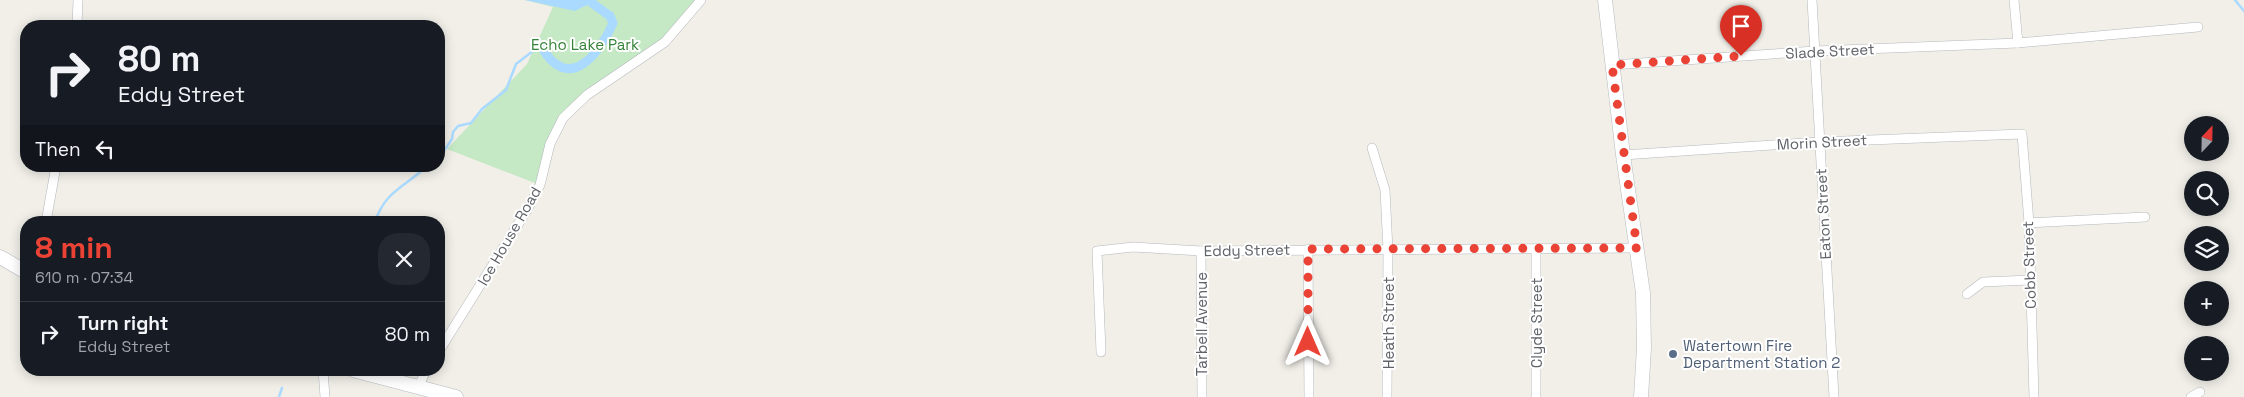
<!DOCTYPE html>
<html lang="en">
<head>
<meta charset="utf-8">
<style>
  :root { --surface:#171b24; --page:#242831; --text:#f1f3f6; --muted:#9ea1a6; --line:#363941; --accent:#ea4335 }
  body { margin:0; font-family:"Space Grotesk",sans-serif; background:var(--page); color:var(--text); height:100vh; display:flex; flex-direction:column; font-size:19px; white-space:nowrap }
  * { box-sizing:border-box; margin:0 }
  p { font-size:16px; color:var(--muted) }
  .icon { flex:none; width:28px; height:28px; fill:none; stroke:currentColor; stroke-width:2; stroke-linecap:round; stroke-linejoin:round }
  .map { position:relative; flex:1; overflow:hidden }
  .panel { position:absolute; left:20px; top:216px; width:425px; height:160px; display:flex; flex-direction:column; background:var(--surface); border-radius:20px; box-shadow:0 2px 12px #0003 }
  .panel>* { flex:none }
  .banner { position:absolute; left:20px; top:20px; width:425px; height:152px; border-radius:20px; box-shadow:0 2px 12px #0003; background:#171b24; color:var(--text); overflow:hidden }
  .needle { width:32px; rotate:22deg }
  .buttons { position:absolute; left:2184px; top:116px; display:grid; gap:10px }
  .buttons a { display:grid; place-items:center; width:45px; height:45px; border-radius:50%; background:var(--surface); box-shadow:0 2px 12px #0003; font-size:25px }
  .pin { position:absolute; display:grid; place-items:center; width:42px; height:42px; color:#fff; margin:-51px -21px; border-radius:50% 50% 50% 0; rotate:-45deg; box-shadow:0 0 5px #0007 }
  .pin .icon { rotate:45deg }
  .me { position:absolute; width:55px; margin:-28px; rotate:0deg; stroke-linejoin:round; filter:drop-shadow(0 0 4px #0008) }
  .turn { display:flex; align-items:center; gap:18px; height:105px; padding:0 15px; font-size:22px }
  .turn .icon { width:65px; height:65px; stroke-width:2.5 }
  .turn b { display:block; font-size:35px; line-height:42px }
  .then { display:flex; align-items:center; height:48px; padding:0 15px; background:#0003; gap:10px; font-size:19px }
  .round { display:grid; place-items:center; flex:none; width:52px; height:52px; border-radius:20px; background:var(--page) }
  .head { display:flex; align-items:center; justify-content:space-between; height:85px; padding:0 15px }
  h1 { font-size:30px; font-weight:800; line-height:38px; color:var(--accent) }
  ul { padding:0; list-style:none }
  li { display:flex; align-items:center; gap:15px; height:65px; padding:0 15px; border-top:1px solid var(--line) }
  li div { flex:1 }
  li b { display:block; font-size:19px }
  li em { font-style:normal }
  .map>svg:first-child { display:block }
  .green { fill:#c5e8c5 }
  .water { fill:#aadaff }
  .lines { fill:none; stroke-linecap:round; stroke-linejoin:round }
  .stream { stroke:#aadaff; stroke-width:2.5 }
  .canal { stroke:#aadaff; stroke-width:9 }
  .street-casing { stroke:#b5b8bc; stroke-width:10 }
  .secondary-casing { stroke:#b6babf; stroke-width:15 }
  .street { stroke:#fff; stroke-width:9 }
  .secondary { stroke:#fff; stroke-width:14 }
  .route { stroke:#ea4335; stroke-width:9; stroke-dasharray:0 16.2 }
  .service-dot { fill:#5c6f8a; stroke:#fff; stroke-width:2 }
  .labels { text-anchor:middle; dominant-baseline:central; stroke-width:4; stroke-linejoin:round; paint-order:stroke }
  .park-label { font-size:15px; fill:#348238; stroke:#fff }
  .street-label { font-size:15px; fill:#5f6368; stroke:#fff }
  .service-label { font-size:15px; fill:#4e5e75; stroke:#fff; text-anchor:start }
</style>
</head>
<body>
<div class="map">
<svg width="2244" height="397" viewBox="0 0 2244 397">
  <rect width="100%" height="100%" fill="#f1efe8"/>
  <path class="green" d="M525,0H701L665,42L563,118L540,185L447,149L527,64L553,7Z"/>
  <path class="water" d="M525,0H597L575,11Z"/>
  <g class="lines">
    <g class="stream">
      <path d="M2235,0L2244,11"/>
      <path d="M439,158L452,139L453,132L458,126L471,123L482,109L506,90L516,64L533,51L550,42"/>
      <path d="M375,222C385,191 405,187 427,166"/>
      <path d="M279,397L282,388"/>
    </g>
    <path class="canal" d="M541,46C568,94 598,56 613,23L610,16L592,3"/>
    <defs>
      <g id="street">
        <path d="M1812,0L1834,397"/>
        <path d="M77,26L78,0"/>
        <path d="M2018,43L2198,27"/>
        <path d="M1612,65L1815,51L2018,43L2014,0"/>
        <path d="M1372,148L1385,190L1388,250L1387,397"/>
        <path d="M1623,155L1819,142L2022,134L2029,223L2034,397"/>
        <path d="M46,222L56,166"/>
        <path d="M2029,223L2145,217"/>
        <path d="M1308,249L1309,397"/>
        <path d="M1536,249V397"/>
        <path d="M1201,251L1202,397"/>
        <path d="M1967,294L1983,282L2030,280"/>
        <path d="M439,351L527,210L540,185L550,144L563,118L587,95L665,42L701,0"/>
        <path d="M1101,352L1097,251L1133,247L1201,251L1637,248"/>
        <path d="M323,370L325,397"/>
        <path d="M419,386L426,370"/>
        <path d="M2191,397L2200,392"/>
      </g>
      <g id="secondary">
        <path d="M1605,0L1623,155L1643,293L1644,348L1641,397"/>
        <path d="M0,257L26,272"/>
        <path d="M353,370L456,397"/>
      </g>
    </defs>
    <use href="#street" class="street-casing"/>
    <use href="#secondary" class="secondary-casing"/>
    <use href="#street" class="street"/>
    <use href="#secondary" class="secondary"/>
  </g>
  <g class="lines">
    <path class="route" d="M1308,342V249L1637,248L1612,65L1741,56"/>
  </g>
  <circle class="service-dot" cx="1673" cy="354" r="5"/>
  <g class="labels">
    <g class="park-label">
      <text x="585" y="44">Echo Lake Park</text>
    </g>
    <g class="street-label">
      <text transform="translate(1830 51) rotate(-3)">Slade Street</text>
      <text transform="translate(1822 142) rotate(-3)">Morin Street</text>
      <text transform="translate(1823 214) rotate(-93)">Eaton Street</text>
      <text transform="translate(509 236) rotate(-60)">Ice House Road</text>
      <text transform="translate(1247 250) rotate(-1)">Eddy Street</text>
      <text transform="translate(2029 265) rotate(-92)">Cobb Street</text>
      <text transform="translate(1388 323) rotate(-90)">Heath Street</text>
      <text transform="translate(1536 323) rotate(-90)">Clyde Street</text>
      <text transform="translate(1201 324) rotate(-90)">Tarbell Avenue</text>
    </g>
    <g class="service-label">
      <text x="1683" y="345">Watertown Fire<tspan x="1683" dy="17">Department Station 2</tspan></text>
    </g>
  </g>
</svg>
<div class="buttons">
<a><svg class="needle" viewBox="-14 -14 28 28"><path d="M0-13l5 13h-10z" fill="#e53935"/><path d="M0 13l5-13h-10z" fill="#9ea1a6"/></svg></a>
<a><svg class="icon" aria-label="search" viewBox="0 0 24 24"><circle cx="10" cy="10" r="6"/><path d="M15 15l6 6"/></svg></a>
<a><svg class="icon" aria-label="layers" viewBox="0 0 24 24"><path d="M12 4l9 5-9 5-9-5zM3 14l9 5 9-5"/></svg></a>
<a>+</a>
<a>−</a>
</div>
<div class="pin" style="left:1741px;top:56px;background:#d93025"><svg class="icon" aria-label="arrive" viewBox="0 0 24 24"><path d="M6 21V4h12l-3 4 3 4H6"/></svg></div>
<svg class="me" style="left:1308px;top:342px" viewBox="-20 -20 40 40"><path d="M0-17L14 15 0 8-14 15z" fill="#ea4335" stroke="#fff" stroke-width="4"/></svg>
<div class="banner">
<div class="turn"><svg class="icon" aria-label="right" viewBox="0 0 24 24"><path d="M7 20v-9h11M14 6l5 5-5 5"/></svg><div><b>80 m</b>Eddy Street</div></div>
<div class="then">Then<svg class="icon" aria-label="left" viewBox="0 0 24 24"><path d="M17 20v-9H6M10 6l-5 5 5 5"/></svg></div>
</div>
<section class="panel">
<div class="head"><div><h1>8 min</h1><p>610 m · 07:34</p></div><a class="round"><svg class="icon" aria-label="close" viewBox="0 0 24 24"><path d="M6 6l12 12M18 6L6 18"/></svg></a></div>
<ul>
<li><svg class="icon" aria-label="right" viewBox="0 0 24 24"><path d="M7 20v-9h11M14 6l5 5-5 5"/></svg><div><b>Turn right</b><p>Eddy Street</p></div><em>80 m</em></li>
</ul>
</section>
</div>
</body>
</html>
